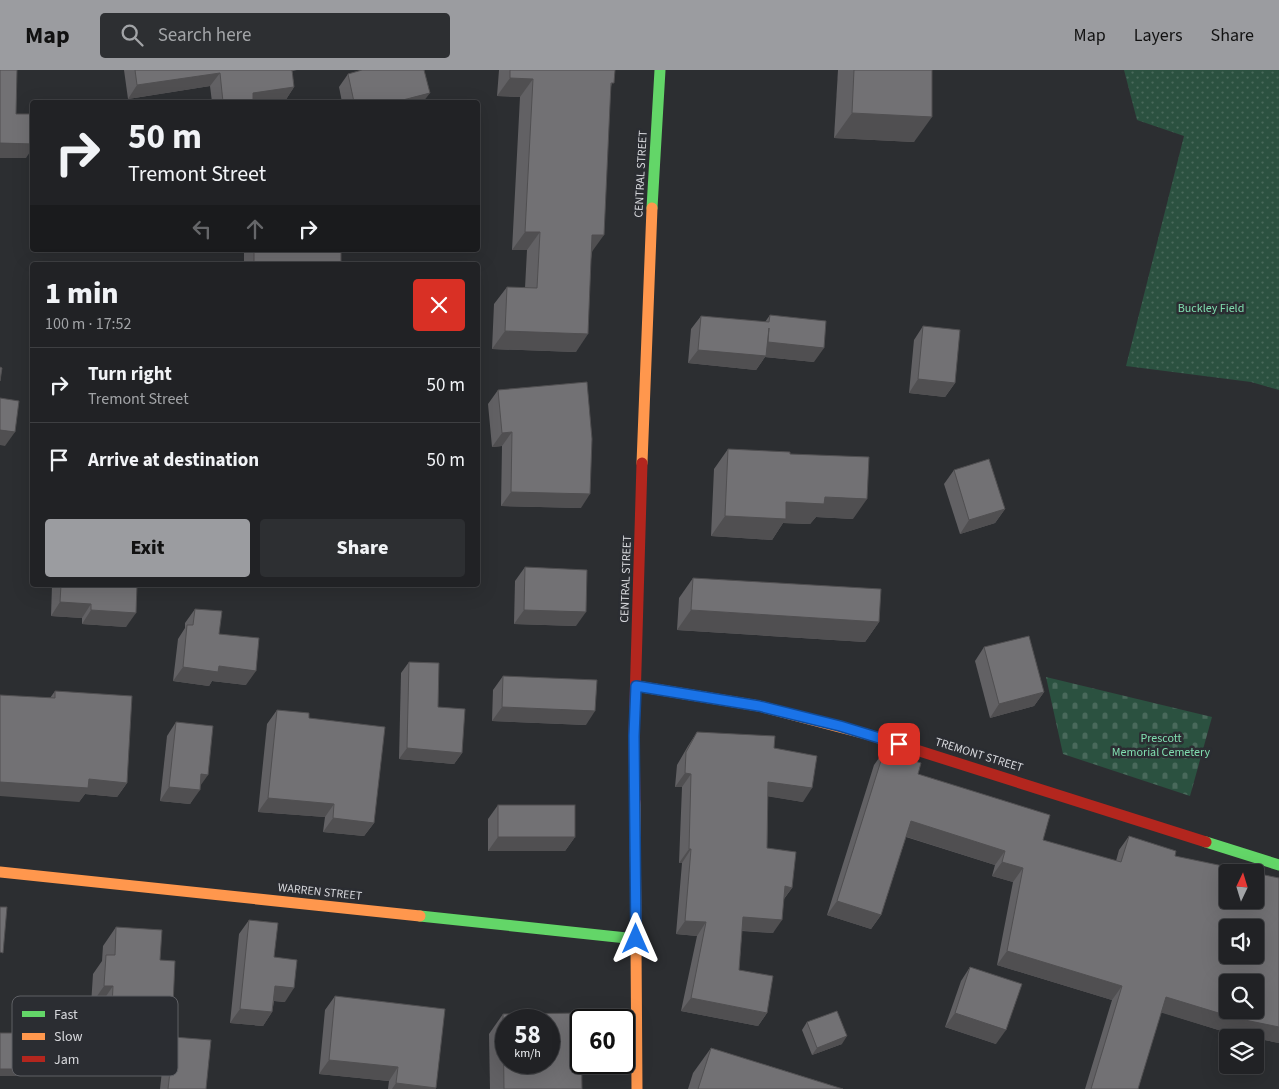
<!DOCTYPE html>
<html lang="en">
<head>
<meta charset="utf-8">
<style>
  :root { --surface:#212225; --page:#2d2f32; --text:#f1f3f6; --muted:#a2a4a7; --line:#3e3f42; --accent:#9b9ca0 }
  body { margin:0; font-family:"Source Sans 3",sans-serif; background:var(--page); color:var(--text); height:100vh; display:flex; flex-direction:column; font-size:19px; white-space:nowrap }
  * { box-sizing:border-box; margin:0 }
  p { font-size:16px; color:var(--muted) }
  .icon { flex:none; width:28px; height:28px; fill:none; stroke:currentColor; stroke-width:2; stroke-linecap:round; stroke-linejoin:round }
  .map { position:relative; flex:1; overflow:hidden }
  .panel { position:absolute; left:30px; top:192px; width:450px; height:325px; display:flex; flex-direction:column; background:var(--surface); border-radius:5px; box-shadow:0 5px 20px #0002,0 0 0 1px var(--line) }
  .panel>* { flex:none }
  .banner { position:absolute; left:30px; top:30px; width:450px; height:152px; border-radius:5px; box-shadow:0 5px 20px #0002,0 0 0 1px var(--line); background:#212225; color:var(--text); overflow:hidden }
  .needle { width:32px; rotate:4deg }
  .fabs { position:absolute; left:1219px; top:794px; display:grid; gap:10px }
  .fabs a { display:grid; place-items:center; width:45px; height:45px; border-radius:5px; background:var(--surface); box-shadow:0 5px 20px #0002,0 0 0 1px var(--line); font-size:25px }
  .speed { position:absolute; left:495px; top:939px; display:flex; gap:10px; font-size:25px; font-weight:700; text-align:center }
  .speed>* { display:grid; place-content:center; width:65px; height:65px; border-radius:50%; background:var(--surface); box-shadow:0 5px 20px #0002,0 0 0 1px var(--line); line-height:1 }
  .speed small { font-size:12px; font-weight:400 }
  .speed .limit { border:2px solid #111; border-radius:8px; background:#fff; color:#111 }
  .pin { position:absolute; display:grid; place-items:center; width:42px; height:42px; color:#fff; margin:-21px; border-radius:10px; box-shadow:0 2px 8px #0006 }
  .me { position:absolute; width:55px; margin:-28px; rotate:0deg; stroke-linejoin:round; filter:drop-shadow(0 0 4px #0008) }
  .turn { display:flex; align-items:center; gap:18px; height:105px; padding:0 15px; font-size:22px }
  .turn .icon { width:65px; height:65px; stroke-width:2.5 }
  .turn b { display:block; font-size:35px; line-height:42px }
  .lanes { display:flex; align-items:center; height:48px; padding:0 15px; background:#0003; justify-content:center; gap:25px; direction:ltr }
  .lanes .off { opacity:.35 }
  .round { display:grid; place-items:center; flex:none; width:52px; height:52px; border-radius:5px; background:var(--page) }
  .head { display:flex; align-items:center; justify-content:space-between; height:85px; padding:0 15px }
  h1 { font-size:30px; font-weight:800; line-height:38px }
  .cta { display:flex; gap:10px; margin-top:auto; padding:10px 15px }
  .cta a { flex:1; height:58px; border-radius:5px; background:var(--accent); color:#111; font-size:20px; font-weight:800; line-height:58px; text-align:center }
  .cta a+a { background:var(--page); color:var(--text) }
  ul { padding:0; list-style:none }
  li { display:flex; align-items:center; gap:15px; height:75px; padding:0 15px; border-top:1px solid var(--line) }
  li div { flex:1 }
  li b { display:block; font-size:19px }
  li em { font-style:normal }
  header { display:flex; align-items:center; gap:30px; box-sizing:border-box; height:70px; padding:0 25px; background:var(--accent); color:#111 }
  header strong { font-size:24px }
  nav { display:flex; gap:28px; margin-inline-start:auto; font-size:18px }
  .search { width:350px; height:45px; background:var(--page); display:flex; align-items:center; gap:12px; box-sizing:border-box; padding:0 18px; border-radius:5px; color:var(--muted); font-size:19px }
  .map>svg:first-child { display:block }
  .cemetery { fill:url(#cemetery-stones) }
  .park { fill:url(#park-dots) }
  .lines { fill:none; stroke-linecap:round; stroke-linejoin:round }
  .fast { stroke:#63d668; stroke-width:11 }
  .slow { stroke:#ff974d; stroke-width:11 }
  .jam { stroke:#b3261e; stroke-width:11 }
  .wall { fill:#626164 }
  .shaded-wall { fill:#504f51 }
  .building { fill:#727174; stroke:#504f51; fill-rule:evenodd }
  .route-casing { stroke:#114b97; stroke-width:12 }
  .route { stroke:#1a73e8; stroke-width:9 }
  .labels { text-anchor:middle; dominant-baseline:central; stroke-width:5; stroke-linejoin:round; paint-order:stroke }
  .street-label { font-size:12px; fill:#d7d8dc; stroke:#2b2d32 }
  .park-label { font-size:12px; fill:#81deb0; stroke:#2b2d32 }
  .key { fill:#2b2d32; stroke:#5f6065; stroke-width:1 }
  .key-label { font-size:14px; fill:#d7d8dc }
</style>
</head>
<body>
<header>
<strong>Map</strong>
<div class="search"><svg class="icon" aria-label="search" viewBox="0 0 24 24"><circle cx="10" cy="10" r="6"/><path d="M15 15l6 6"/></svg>Search here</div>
<nav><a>Map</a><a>Layers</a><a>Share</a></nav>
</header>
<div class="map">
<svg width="1279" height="1019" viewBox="0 0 1279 1019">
  <defs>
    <pattern id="cemetery-stones" width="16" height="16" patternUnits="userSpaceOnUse" patternTransform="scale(1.25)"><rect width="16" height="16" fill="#2b5140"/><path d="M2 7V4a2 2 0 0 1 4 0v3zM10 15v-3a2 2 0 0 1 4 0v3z" fill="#49695b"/></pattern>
    <pattern id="park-dots" width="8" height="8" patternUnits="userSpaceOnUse" patternTransform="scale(1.25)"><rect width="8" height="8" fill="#2b5140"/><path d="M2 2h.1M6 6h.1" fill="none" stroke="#49695b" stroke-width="1.8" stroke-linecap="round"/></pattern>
  </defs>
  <rect width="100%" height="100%" fill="#2c2e31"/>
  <path class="cemetery" d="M1046,607L1212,647L1190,726L1063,684Z"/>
  <path class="park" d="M1124,0H1279V320L1251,312L1126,296L1184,66L1137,50Z"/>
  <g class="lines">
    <g class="fast">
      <path d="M652,138L660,0"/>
      <path d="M1206,772L1279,795"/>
      <path d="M420,846L636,869"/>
    </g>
    <g class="slow">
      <path d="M642,393L652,138"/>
      <path d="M636,616L759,636L866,664"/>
      <path d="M635,732L637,1019"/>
      <path d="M0,802L420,846"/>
    </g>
    <g class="jam">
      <path d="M866,664L1206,772"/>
      <path d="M635,732L634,666L642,393"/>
    </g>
  </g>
  <g class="wall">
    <path d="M124,0H297L292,1L294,17L285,31L272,32H212L210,16L128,29Z"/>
    <path d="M499,0H615L611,17L592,183L576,282L492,279L494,234L507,217L525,218L527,180H512L520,27L497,26Z"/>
    <path d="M838,0H932L914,72L834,68Z"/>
    <path d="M348,4L423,32H342L339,17Z"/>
    <path d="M244,180H341V193L340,195H244Z"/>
    <path d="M770,245L814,292L765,287L756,300L688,293L691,259L701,246L765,252Z"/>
    <path d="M923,256L955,313L945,327L909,323L914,270Z"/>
    <path d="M498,320L581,438L501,436L502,376L492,377L488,334Z"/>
    <path d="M728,379L790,384L853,449L816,447L810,454L783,453L772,470L711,466L714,399Z"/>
    <path d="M954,400L1005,439L995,453L960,464L944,414Z"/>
    <path d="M525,497L576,556L514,554L515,511Z"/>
    <path d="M693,508L879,552L865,572L677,560L679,528Z"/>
    <path d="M52,515H137L126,557L82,554V548L51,546Z"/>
    <path d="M195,539L219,564L246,615L212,611L209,616L173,611L178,569L185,558V553Z"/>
    <path d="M984,577L1044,622L1034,636L990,648L975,591Z"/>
    <path d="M409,592L438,637L462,683L454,694L399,689L401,603Z"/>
    <path d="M503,606L586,655L492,651L493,620Z"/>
    <path d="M55,621L127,713L117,727L85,724L79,732L50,628Z"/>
    <path d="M277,640L309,648L374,753L364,766L323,762L325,747L258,742L267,654Z"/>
    <path d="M176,652L200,717L190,734L160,731L167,666Z"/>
    <path d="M697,662L774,678L803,732L768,726L767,778L792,818L784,829L773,863L742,861L739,900L767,943L758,956L681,941L697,866L676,864L682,793H679L682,717H675L677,695L688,676Z"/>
    <path d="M884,681L918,704L1043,770L1116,791L1119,780L1129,766L1175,786L1279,808V973L1225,962L1161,942L1138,1019H1085L1112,930L997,895L1013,812L992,806L995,795L906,767L881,845L871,859L827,845L874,695Z"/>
    <path d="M498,735L575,767L565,781H488V749Z"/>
    <path d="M249,850L274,887L285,932L274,931L272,942L263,956L230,953L239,864Z"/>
    <path d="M116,857L160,890L172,970L174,967L206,1019H160L163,992L158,999L97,995L100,935H91L93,904L102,891L103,876Z"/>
    <path d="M970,897L996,974L945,957L961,911Z"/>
    <path d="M335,926L436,1018L435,1019H388L389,1011L319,1004L325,940Z"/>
    <path d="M503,944L582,1019H490L489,964Z"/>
    <path d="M807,952L842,974L812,985L802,960Z"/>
    <path d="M711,978L843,1019H688L693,1003Z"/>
  </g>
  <g class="shaded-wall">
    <path d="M220,3L210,16L128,29L137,15Z"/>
    <path d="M510,8L533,9L520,27L497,26Z"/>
    <path d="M294,17L285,31L272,32H246L253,23Z"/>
    <path d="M430,23L423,32H395Z"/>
    <path d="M852,43L932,47L914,72L834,68Z"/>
    <path d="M0,73L32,74V79L26,88H0Z"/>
    <path d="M525,162H540L527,180H512Z"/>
    <path d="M592,165H604L591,183Z"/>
    <path d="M341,193L340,195H285Z"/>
    <path d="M505,261L588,264L576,282L492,279Z"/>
    <path d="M768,272L824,278L814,292L765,287L756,300L688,293L698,280Z"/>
    <path d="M918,309L955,313L945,327L909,323Z"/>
    <path d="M0,360L15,362L5,376L0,375Z"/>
    <path d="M512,362L502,376L492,377L502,363Z"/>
    <path d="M511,422L590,424L581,438L501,436Z"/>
    <path d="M825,427L867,429L853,449L816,447L810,454L783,453L772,470L711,466L725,446L786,432Z"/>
    <path d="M1005,439L995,453L960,464L969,450Z"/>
    <path d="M60,532L91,534L82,548L51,546Z"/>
    <path d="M91,540L136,543L126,557L82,554Z"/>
    <path d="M524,540L586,542L576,556L514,554Z"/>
    <path d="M691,540L879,552L865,572L677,560Z"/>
    <path d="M219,596L256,601L246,615L212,611L209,616L173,611L183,597Z"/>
    <path d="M1044,622L1034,636L990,648L999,634Z"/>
    <path d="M502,637L595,641L586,655L492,651Z"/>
    <path d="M407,678L462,683L454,694L399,689Z"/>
    <path d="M685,703L691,704L682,717H675Z"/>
    <path d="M201,704L208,705L198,719Z"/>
    <path d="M89,709L127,713L117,727L85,724L79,732L0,726V712Z"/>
    <path d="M768,712L812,718L803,732L759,725Z"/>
    <path d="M169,717L200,720L190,734L160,731Z"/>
    <path d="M268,728L334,734L325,747L258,742Z"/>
    <path d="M333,748L374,753L364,766L323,762Z"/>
    <path d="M911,751L1005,781L995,795L901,765Z"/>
    <path d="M498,767H575L565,781H488Z"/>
    <path d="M689,779H691L682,793H679Z"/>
    <path d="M1002,792L1023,798L1013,812L992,806Z"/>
    <path d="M785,816L792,818L782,831Z"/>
    <path d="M837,831L881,845L871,859L827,845Z"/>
    <path d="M743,847L782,850L773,863L733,860Z"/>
    <path d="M685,851L706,852L697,866L676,864Z"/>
    <path d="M1007,881L1122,916L1112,930L997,895Z"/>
    <path d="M104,916H113L100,935H91Z"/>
    <path d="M275,916L294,918L285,932L265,930Z"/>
    <path d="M1166,927L1279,957V973L1225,962L1156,941Z"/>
    <path d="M691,928L767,943L758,956L681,941Z"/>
    <path d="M240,939L272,942L263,956L230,953Z"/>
    <path d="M955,943L1006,960L996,974L945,957Z"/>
    <path d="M847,966L842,974L812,985L817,978Z"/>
    <path d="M110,977L171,980L158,999L97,995Z"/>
    <path d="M329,990L398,997L389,1011L319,1004Z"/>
    <path d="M0,999H42L37,1006H0Z"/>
    <path d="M396,1013L436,1018L435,1019H392Z"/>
  </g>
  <g class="building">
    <path d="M0,0H17L16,44H32V74L0,73Z"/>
    <path d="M135,0H292L294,17L253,23V32H223L220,3L137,15Z"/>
    <path d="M362,0H424L430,23L395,32H354L348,4Z"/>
    <path d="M510,0H615L614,13H611L604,165H592L588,264L505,261L507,217L537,218L540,162H525L533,9L510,8Z"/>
    <path d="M854,0H932V47L852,43Z"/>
    <path d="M254,180H341V193L285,195H254Z"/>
    <path d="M770,245L826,251L824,278L768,272L769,258L766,286L698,280L701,246L769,252Z"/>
    <path d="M923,256L960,260L955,313L918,309Z"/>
    <path d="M0,297L2,298L0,311Z"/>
    <path d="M587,312L592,369L590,424L511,422L512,362L502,363L498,320Z"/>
    <path d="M0,328L19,331L15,362L0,360Z"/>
    <path d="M728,379L790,382V384L869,387L867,429L825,427L824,434L786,432V449L725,446Z"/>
    <path d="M989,389L1005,439L969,450L954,400Z"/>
    <path d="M525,497L587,500L586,542L524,540Z"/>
    <path d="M693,508L881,519L879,552L691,540Z"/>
    <path d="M61,515H137L136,543L91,540V534L60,532Z"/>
    <path d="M195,539L222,541L219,564L259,568L256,601L219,596L218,602L183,597L187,555H193Z"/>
    <path d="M1029,566L1044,622L999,634L984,577Z"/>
    <path d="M409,592L439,593L438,637L465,639L462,683L407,678Z"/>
    <path d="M503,606L597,610L595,641L502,637Z"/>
    <path d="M55,621L132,626L127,713L89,709L88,718L0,712V625L55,628Z"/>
    <path d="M277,640L309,643V648L385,657L374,753L333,748L334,734L268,728Z"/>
    <path d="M176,652L213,656L208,705L201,704L200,720L169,717Z"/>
    <path d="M697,662L775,666L774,678L817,686L812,718L768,712L767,778L796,782L792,818L785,816L782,850L743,847L739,900L773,906L767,943L691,928L706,852L685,851L691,779H689L691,704L685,703L686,682Z"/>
    <path d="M884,681L921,693L918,704L1050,745L1043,770L1121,792L1129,766L1176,781L1175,786L1252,802H1228V830H1255V803L1279,808V957L1235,948L1166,927L1138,1019H1091L1122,916L1007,881L1023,798L1002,792L1005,781L911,751L881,845L837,831ZM1228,858H1255V885H1228ZM1228,912H1255V940H1228Z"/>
    <rect x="498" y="735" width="77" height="32"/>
    <path d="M0,837H7L3,883L0,882Z"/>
    <path d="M249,850L278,853L274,887L297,890L294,918L275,916L272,942L240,939Z"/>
    <path d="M116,857L162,860L160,890L175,891L171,980L110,977L113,916H104L106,885H115Z"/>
    <path d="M970,897L1022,914L1006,960L955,943Z"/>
    <path d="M335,926L445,939L436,1018L396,1013L398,997L329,990Z"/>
    <path d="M837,941L847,966L817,978L807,952Z"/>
    <path d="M581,943L582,1019H504L503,944ZM506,950H549V992H506Z"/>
    <path d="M0,963H19V971L44,972L42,999H0Z"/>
    <path d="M174,967L211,970L206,1019H168Z"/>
    <path d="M711,978L843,1019H698Z"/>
  </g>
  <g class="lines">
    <defs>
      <path id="route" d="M636,869L634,666L636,616L759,636L840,656L899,674"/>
    </defs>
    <use href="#route" class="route-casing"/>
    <use href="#route" class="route"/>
  </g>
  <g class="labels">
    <g class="street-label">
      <text transform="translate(641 104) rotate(-87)">CENTRAL STREET</text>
      <text transform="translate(626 509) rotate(-88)">CENTRAL STREET</text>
      <text transform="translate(979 685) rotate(17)">TREMONT STREET</text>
      <text transform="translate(320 822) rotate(6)">WARREN STREET</text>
    </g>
    <g class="park-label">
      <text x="1211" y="238">Buckley Field</text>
      <text x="1161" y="668">Prescott<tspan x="1161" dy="14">Memorial Cemetery</tspan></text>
    </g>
  </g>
  <rect x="12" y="926" width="166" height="80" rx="8" class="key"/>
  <rect x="22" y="941" width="23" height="6" fill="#63d668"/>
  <rect x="22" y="963" width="23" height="7" fill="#ff974d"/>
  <rect x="22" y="986" width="23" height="6" fill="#b3261e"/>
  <g class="key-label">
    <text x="54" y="949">Fast</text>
    <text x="54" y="971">Slow</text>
    <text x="54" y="994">Jam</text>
  </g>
</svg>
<div class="fabs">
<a><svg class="needle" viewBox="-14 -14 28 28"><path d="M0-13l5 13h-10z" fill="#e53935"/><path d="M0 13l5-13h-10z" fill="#a2a4a7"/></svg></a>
<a><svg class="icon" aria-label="sound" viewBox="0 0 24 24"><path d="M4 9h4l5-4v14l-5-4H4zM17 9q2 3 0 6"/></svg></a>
<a><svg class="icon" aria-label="search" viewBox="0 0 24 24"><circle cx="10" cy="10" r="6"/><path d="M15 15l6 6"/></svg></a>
<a><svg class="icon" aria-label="layers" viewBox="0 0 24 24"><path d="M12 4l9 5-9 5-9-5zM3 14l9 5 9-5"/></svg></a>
</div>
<div class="speed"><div>58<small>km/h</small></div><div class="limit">60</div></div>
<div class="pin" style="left:899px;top:674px;background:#d93025"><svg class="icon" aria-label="arrive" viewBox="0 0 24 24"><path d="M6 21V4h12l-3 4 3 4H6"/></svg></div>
<svg class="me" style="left:636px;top:869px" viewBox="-20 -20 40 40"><path d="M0-17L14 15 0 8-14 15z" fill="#1a73e8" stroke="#fff" stroke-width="4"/></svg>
<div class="banner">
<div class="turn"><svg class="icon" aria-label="right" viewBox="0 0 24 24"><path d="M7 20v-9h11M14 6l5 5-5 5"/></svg><div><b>50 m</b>Tremont Street</div></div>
<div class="lanes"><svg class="icon off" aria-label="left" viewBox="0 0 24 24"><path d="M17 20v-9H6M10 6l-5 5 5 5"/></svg><svg class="icon off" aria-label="ahead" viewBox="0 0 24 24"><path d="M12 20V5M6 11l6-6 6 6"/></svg><svg class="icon" aria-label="right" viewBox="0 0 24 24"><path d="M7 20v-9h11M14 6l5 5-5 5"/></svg></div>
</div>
<section class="panel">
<div class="head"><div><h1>1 min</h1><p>100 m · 17:52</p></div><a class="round" style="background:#d93025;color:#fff"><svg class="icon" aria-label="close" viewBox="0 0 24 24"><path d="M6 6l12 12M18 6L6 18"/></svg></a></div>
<ul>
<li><svg class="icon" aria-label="right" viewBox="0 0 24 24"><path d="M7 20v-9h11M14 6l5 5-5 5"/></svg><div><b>Turn right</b><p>Tremont Street</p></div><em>50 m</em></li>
<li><svg class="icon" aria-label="arrive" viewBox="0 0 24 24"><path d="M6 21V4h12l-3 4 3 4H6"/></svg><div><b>Arrive at destination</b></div><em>50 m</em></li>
</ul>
<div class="cta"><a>Exit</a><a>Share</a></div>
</section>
</div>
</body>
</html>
